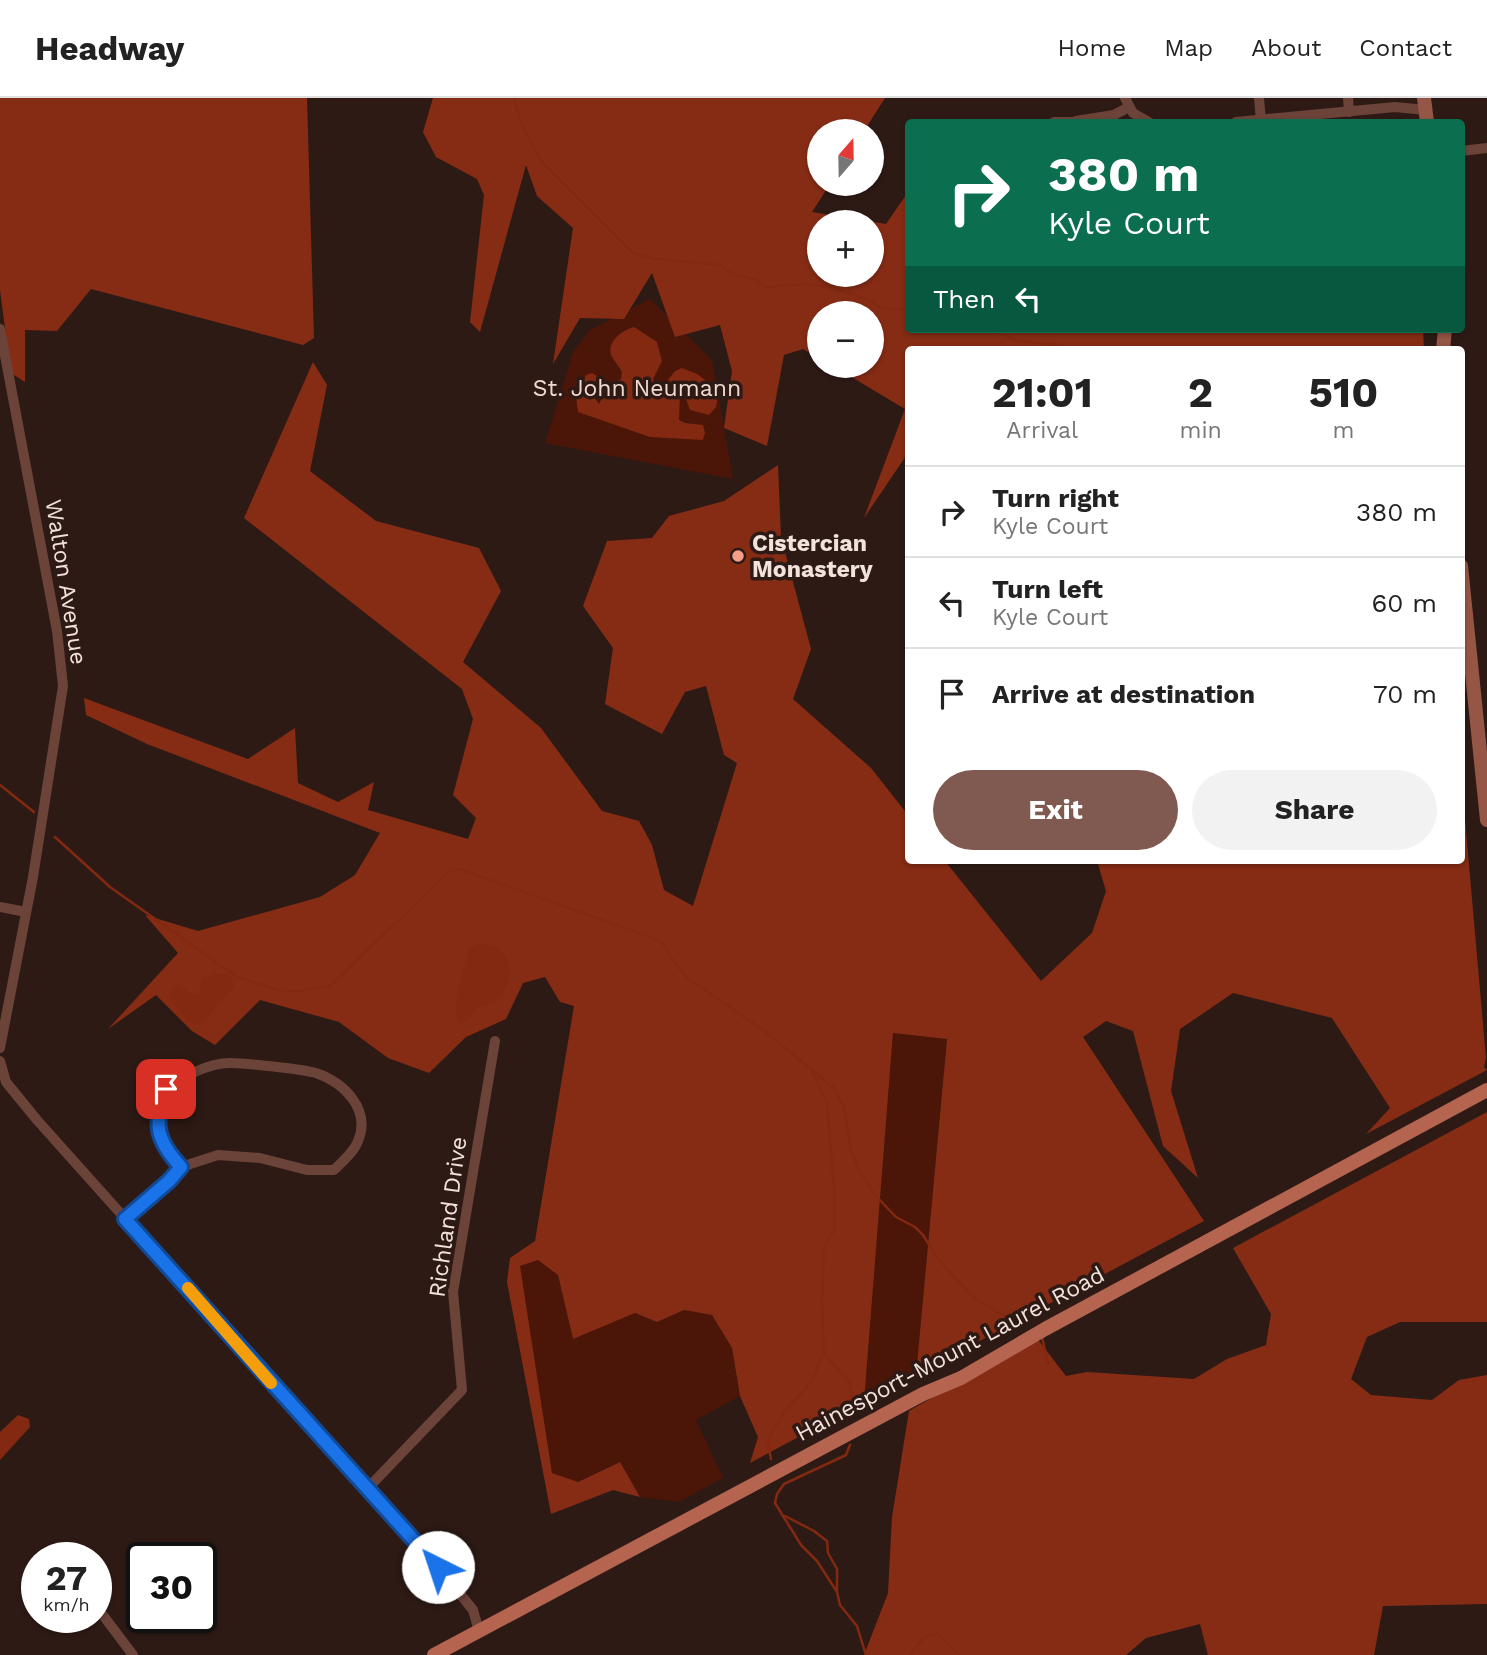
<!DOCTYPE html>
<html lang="en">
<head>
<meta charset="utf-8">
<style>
  :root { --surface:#fff; --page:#f2f2f2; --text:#222; --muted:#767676; --line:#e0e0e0; --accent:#805a50 }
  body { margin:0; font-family:"Work Sans",sans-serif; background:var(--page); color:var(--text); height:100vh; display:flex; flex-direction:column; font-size:26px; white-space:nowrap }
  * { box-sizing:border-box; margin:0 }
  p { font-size:23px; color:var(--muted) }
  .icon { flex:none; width:38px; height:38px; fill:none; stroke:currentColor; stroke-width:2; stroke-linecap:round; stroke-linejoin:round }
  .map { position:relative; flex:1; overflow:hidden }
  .sheet { position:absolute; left:905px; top:248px; width:560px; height:518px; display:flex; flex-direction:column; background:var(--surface); border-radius:7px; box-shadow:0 2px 5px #0004 }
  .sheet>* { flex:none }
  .guide { position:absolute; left:905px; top:21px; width:560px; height:214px; border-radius:7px; box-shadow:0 2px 5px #0004; background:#0b6e4f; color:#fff; overflow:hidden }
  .needle { width:46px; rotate:20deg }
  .buttons { position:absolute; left:807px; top:21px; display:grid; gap:14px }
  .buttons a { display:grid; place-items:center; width:77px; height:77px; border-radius:50%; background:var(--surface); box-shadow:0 2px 5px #0004; font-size:35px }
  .speed { position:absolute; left:21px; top:1444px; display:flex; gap:14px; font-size:35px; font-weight:700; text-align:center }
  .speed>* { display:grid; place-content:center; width:91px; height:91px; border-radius:50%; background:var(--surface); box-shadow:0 2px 5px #0004; line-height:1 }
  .speed small { font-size:18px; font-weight:400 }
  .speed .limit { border:4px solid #111; border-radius:10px; background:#fff; color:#111 }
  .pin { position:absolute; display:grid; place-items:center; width:60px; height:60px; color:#fff; margin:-30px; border-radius:14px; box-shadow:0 4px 10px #0006 }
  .me { position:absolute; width:77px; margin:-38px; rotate:319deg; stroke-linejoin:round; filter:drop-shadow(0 0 5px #0008) }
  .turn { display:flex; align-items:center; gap:24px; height:147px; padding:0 28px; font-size:32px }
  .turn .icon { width:91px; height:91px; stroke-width:2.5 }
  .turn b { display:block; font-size:49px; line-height:60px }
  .then { display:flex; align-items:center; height:66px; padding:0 28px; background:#0003; gap:14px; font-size:26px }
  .eta { display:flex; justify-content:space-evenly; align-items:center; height:119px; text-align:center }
  .eta b { font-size:42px; font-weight:700; line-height:49px }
  .primary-button { display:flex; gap:14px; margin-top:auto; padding:14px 28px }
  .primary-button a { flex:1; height:80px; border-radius:42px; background:var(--accent); color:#fff; font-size:28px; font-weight:700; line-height:80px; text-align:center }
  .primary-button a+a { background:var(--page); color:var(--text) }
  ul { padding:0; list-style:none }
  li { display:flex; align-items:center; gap:21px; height:91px; padding:0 28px; border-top:2px solid var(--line) }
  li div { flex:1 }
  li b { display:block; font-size:26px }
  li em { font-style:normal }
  header { display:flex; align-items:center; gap:42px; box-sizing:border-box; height:98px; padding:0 35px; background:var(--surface); border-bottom:2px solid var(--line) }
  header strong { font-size:33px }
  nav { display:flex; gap:38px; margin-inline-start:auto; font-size:24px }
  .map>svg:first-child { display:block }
  .green { fill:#4b1508 }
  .forest { fill:#862c15; fill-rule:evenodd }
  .water { fill:#832911 }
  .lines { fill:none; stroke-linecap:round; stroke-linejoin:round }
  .stream { stroke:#832911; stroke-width:2.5 }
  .street { stroke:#6b4339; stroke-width:10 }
  .secondary { stroke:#955646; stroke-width:14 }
  .primary { stroke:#b56450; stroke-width:14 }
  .route-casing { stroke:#114b97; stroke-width:18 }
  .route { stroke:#1a73e8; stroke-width:12 }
  .slow { stroke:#f59e0b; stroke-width:12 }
  .poi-dot { fill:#f49e88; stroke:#2e1a15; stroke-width:2.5 }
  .labels { text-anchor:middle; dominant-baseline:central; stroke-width:7; stroke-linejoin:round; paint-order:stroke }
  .park-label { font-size:23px; fill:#f3d8d1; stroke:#2e1a15 }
  .poi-label { font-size:23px; font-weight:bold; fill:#f1e2de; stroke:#2e1a15; text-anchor:start }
  .street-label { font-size:23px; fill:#f1e2de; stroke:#2e1a15 }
</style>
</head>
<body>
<header>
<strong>Headway</strong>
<nav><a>Home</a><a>Map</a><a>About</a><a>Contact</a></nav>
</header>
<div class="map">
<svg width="1487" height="1557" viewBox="0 0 1487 1557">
  <rect width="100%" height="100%" fill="#2e1a15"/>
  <g class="green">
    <path d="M650,201L712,262L733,381L545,345L573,254L590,232Z"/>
    <path d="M893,935L947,940L916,1277L864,1304Z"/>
    <path d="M538,1162L558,1177L573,1241L635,1215L657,1224L684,1212L712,1217L732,1250L740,1298L696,1322L723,1380L679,1404L640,1399L620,1364L577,1384L552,1375L519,1168Z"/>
  </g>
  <g class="forest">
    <path d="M0,0H307L314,240L303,247L91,191L57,233L25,232V284L11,275L0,192Z"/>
    <path d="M433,0H885L864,33H819V86H830L812,114L886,126L908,94V231H1423L1424,252H908V355L864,420L905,311L833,268H872V215H819V260L803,251L784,257L767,348L724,330L732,273L720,227L675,239L652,175L624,221L580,220L553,266L573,130L537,98L526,67L480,234L470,224L484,97L477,81L436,59L423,34ZM872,124V177H819V124Z"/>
    <path d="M313,264L327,287L310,373L376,423L479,450L501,493L463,564L541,630L602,713L639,723L652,747L664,792L693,808L737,665L724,657L706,588L685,594L662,636L605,606L613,550L583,508L607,443L652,440L669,418L724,403L778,367L781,439L811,551L793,601L871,670L908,717V763H945L1041,883L1092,835L1106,793L1097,763H1461V676L1486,960L1484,969L1487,972L1366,1036L1390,1010L1332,920L1233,895L1180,931L1171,993L1198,1080L1163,1048L1133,933L1106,923L1083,939L1204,1123L916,1277L947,941L893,935L864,1304L750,1365L758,1339L740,1298L732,1250L712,1217L684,1212L657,1224L635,1215L573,1241L558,1177L538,1162L520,1168L552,1375L578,1384L620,1364L640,1399L613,1392L551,1416L507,1184L510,1160L535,1143L574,908L560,904L545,879L523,885L506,921L466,939L429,975L388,960L339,924L260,902L215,947L192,933L156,897L108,931L178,855L145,817L198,833L320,799L355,777L380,735L147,646L86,617L84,600L248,661L295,630L298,685L338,704L374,684L368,712L468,741L476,720L453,697L473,621L462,591L244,420Z"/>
    <path d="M1487,1014V1224H1400L1367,1239L1351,1281L1371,1297L1432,1302L1459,1282L1487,1277V1506L1383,1508L1374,1557H1208L1200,1526L1146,1540L1126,1557H864L888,1495L892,1419L909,1313L1036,1239L1066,1278L1087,1274L1194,1281L1227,1261L1266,1247L1271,1216L1233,1150Z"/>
  </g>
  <g class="water">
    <path d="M634,229L657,244L662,263L653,281L656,288L664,287L675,273L682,270L697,276L719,292L716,309L709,317L690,312L685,298L680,297L679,322L685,325L703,327L705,335L703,342L650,339L578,314L576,299L586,277L592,275L597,278L593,298L599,306L609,287L621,281L622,274C619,268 615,264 612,259C605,245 622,232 634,229Z"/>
    <path d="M479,846C515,849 519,880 496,904L478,910L466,924L461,925C448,910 464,874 468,856L470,850Z"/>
    <path d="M215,874L226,876L233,882L234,889L202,925L195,927L187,922L169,899L170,892L177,887L195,897L200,894L202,881Z"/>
    <path d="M18,1317L29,1321L30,1329L0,1362V1334Z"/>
  </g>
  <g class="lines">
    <g class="stream">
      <path d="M514,0L521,26L542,64L633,155L656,161L721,167L731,175L756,182L766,189L804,186L829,189L869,202L882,210L908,212"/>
      <path d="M990,231L1017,243L1063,248L1077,252"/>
      <path d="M0,687L34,714"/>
      <path d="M55,739L110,789L237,879L278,892L298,893L330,888L450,773L459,771L656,841L663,846L676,867L690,882L766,934L835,991L843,1007L852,1056L861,1075L875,1097L896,1119L915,1129L923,1137L938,1161L973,1199L1006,1219L1029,1224"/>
      <path d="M1042,1239L1048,1266"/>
      <path d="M824,1255L851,1286V1299L844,1322"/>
      <path d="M771,1361L768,1346L771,1336L785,1313L811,1284L824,1255L822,1204L824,1149L835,1131V1103L827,1005L812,974"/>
      <path d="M785,1418L814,1433L827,1443L828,1455L837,1471V1494L840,1507L857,1528L866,1557"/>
      <path d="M837,1494L817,1463L801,1447L775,1405L777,1396L784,1386L846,1357L850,1347"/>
      <path d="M911,1557C916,1546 925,1536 938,1536L959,1557"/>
    </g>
    <g class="street">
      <path d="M1125,0L1133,15L1149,24"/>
      <path d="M1259,0L1261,23"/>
      <path d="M1348,0L1349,14"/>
      <path d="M1076,23L1114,17L1129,9"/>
      <path d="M1054,24H1076"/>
      <path d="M1236,24L1395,9L1426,12"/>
      <path d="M1461,53L1487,50"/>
      <path d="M0,231L57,533L63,588L33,779L0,950"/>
      <path d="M0,809L26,814"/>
      <path d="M0,963L6,984L37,1022L452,1486L473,1512L479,1533"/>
      <path d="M125,1121L169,1083L181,1069L218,1057L260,1060L307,1072H334C342,1064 354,1054 358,1043C371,1012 345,985 316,975C302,971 245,965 230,965C207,965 184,979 166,991C153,1026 156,1042 181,1069"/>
      <path d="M368,1390L462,1292L453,1194L495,943"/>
      <path d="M53,1451L60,1460"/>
      <path d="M96,1508L133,1557"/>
    </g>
    <g class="secondary">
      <path d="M1424,0L1427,24"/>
      <path d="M1443,252L1445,231"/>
      <path d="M1461,468L1487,722"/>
    </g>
    <path class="primary" d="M434,1557L923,1296L961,1280L1045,1231L1487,992"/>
  </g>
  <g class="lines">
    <defs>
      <path id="route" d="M166,991C153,1026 156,1042 181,1069L169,1083L125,1121L438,1469"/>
    </defs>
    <use href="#route" class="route-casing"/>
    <use href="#route" class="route"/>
    <path class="slow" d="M188,1190L271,1285"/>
  </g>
  <circle class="poi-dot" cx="738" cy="458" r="7"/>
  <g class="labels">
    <g class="park-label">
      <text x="637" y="290">St. John Neumann</text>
    </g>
    <g class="poi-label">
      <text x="752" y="445">Cistercian<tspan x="752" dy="26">Monastery</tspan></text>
    </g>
    <g class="street-label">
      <text transform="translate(66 484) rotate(81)">Walton Avenue</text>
      <text transform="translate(448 1119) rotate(-82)">Richland Drive</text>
      <text transform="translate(950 1256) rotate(-28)">Hainesport-Mount Laurel Road</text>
    </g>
  </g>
</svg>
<div class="buttons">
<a><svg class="needle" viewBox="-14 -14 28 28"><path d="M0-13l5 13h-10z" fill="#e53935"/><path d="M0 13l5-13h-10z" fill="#767676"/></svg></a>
<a>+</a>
<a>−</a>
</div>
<div class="speed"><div>27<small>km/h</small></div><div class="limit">30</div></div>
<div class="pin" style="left:166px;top:991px;background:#d93025"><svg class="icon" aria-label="arrive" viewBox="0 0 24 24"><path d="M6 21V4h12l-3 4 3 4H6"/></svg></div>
<svg class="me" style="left:438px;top:1469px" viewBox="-20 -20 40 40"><circle r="19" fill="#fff"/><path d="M0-13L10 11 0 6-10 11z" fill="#1a73e8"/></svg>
<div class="guide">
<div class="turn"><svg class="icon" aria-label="right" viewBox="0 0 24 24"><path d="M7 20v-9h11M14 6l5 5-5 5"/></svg><div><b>380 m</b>Kyle Court</div></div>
<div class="then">Then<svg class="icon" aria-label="left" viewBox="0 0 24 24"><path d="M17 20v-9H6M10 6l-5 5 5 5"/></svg></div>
</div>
<section class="sheet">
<div class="eta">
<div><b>21:01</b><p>Arrival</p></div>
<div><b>2</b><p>min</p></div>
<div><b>510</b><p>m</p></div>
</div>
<ul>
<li><svg class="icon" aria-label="right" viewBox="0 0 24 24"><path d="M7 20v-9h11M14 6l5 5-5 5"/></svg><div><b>Turn right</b><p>Kyle Court</p></div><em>380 m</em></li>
<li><svg class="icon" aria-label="left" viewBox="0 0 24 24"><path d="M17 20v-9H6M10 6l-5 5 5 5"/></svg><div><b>Turn left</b><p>Kyle Court</p></div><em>60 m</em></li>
<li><svg class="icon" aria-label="arrive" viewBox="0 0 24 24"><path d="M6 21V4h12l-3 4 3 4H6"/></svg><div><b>Arrive at destination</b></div><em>70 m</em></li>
</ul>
<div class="primary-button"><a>Exit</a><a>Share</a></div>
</section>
</div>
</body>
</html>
